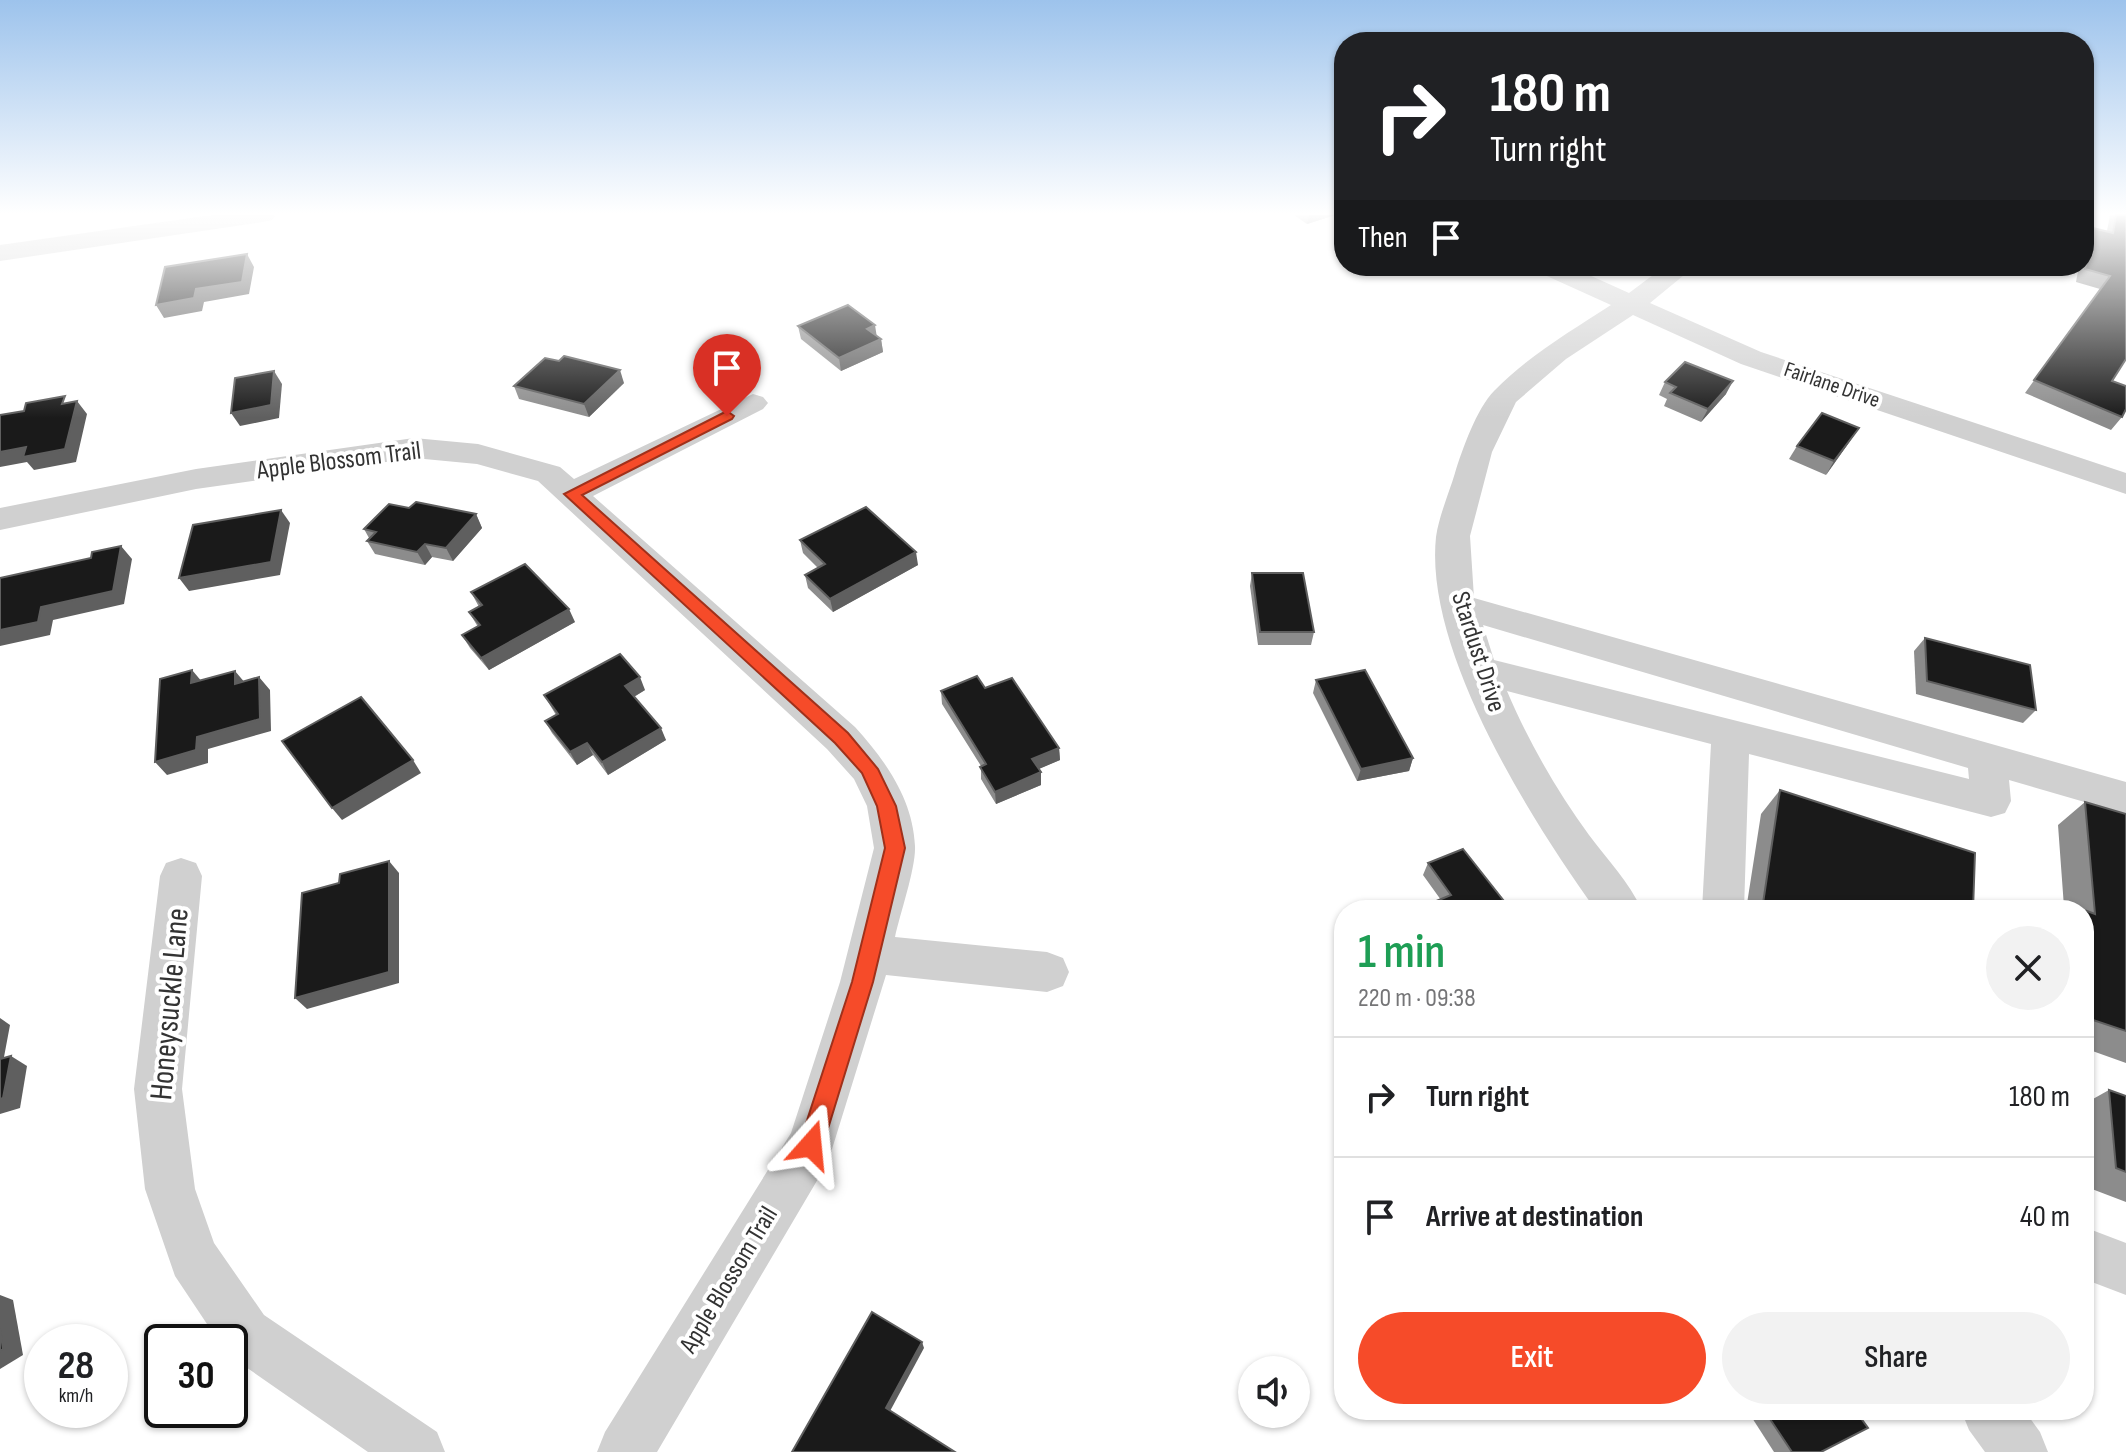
<!DOCTYPE html>
<html lang="en">
<head>
<meta charset="utf-8">
<style>
  :root { --surface:#fff; --page:#f2f2f2; --text:#202124; --muted:#757577; --line:#e0e0e0; --accent:#f64b29 }
  body { margin:0; font-family:"Sofia Sans Condensed",sans-serif; background:var(--page); color:var(--text); height:100vh; display:flex; flex-direction:column; font-size:30px; white-space:nowrap }
  * { box-sizing:border-box; margin:0 }
  p { font-size:26px; color:var(--muted) }
  .icon { flex:none; width:44px; height:44px; fill:none; stroke:currentColor; stroke-width:2; stroke-linecap:round; stroke-linejoin:round }
  .map { position:relative; flex:1; overflow:hidden }
  .details { position:absolute; left:1334px; top:900px; width:760px; height:520px; display:flex; flex-direction:column; background:var(--surface); border-radius:32px; box-shadow:0 2px 6px #0004 }
  .details>* { flex:none }
  .banner { position:absolute; left:1334px; top:32px; width:760px; height:244px; border-radius:32px; box-shadow:0 2px 6px #0004; background:#202124; color:#fff; overflow:hidden }
  .controls { position:absolute; left:1238px; top:1356px; display:grid; gap:16px }
  .controls a { display:grid; place-items:center; width:72px; height:72px; border-radius:50%; background:var(--surface); box-shadow:0 2px 6px #0004; font-size:40px }
  .speed { position:absolute; left:24px; top:1324px; display:flex; gap:16px; font-size:40px; font-weight:700; text-align:center }
  .speed>* { display:grid; place-content:center; width:104px; height:104px; border-radius:50%; background:var(--surface); box-shadow:0 2px 6px #0004; line-height:1 }
  .speed small { font-size:20px; font-weight:400 }
  .speed .limit { border:4px solid #111; border-radius:12px; background:#fff; color:#111 }
  .pin { position:absolute; display:grid; place-items:center; width:68px; height:68px; color:#fff; margin:-82px -34px; border-radius:50% 50% 50% 0; rotate:-45deg; box-shadow:0 0 8px #0007 }
  .pin .icon { rotate:45deg }
  .me { position:absolute; width:88px; margin:-44px; rotate:18deg; stroke-linejoin:round; filter:drop-shadow(0 0 6px #0008) }
  .turn { display:flex; align-items:center; gap:28px; height:168px; padding:0 24px; font-size:36px }
  .turn .icon { width:104px; height:104px; stroke-width:2.5 }
  .turn b { display:block; font-size:56px; line-height:68px }
  .then { display:flex; align-items:center; height:76px; padding:0 24px; background:#0003; gap:16px; font-size:30px }
  .round { display:grid; place-items:center; flex:none; width:84px; height:84px; border-radius:42px; background:var(--page) }
  .summary { display:flex; align-items:center; justify-content:space-between; height:136px; padding:0 24px }
  h1 { font-size:48px; font-weight:600; line-height:60px; color:#1e9e55 }
  .button { display:flex; gap:16px; margin-top:auto; padding:16px 24px }
  .button a { flex:1; height:92px; border-radius:48px; background:var(--accent); color:#fff; font-size:32px; font-weight:600; line-height:92px; text-align:center }
  .button a+a { background:var(--page); color:var(--text) }
  ul { padding:0; list-style:none }
  li { display:flex; align-items:center; gap:24px; height:120px; padding:0 24px; border-top:2px solid var(--line) }
  li div { flex:1 }
  li b { display:block; font-size:30px }
  li em { font-style:normal }
  .map>svg:first-child { display:block }
  .lines { fill:none; stroke-linecap:round; stroke-linejoin:round }
  .minor { fill:#d0d0d0; fill-rule:evenodd }
  .wall { fill:#8c8c8c }
  .shaded-wall { fill:#5f5f5f }
  .building { fill:#1a1a1a; stroke:#5f5f5f; stroke-width:2 }
  .route { fill:#f64b29; stroke:#a0311b; stroke-width:2 }
  .labels { text-anchor:middle; dominant-baseline:central; stroke-width:8; stroke-linejoin:round; paint-order:stroke }
  .far-street-label { font-size:22px; fill:#333; stroke:#fff }
  .street-label { font-size:26px; fill:#333; stroke:#fff }
  .near-street-label { font-size:32px; fill:#333; stroke:#fff }
</style>
</head>
<body>
<div class="map">
<svg width="2126" height="1452" viewBox="0 0 2126 1452">
  <rect width="100%" height="100%" fill="#fff"/>
  <g class="lines">
    <g class="minor">
      <path d="M212,215H275L272,220L263,222L0,261V245Z"/>
      <path d="M1534,266H1569L1629,293L1665,266H1695L1650,303L1761,352L2126,473V494L1741,364L1633,315L1566,359L1516,402L1492,452L1470,536L1474,598L2126,782V814L2009,780L2011,801L2005,813L1991,817L1749,754L1744,910H1702L1711,744L1507,691C1528,741 1557,791 1589,835C1607,859 1629,882 1642,910H1596C1531,820 1424,651 1436,537C1439,516 1449,493 1455,473C1462,450 1477,408 1494,391C1528,356 1571,331 1611,305L1538,272ZM1483,625L1968,768L1969,779L1494,660Z"/>
      <path d="M753,394L763,397L768,403L763,409L593,496L855,727C885,760 913,799 915,846C916,868 900,914 895,937L1047,952L1063,958L1069,972L1063,986L1047,992L886,975L828,1162L657,1452H597L605,1432L791,1133L840,982L874,848L867,806L854,779L827,749L538,481L477,464L414,458L196,489L0,530V508L196,469L414,438L478,444L560,467L574,479Z"/>
      <path d="M181,858L196,863L202,876L182,1089L195,1189L214,1243L264,1315L437,1432L445,1452H368L230,1356V1342H219L175,1276L145,1189L134,1089L160,876L166,863Z"/>
      <path d="M2084,1227L2126,1243V1295L2084,1279Z"/>
      <path d="M1961,1410H2024L2040,1432L2048,1452H1985L1969,1430Z"/>
    </g>
  </g>
  <g class="wall">
    <path d="M1294,215H1335L1307,224Z"/>
    <path d="M2110,215H2126L2112,381L2122,417L2111,430L2025,393L2100,289L2076,282L2079,266H2084V241L2093,228L2107,231Z"/>
    <path d="M798,326L876,336L881,339L883,352L841,371L801,339Z"/>
    <path d="M1665,382L1726,394L1701,422L1664,406L1667,399L1659,395Z"/>
    <path d="M624,383L589,417L519,399L514,386Z"/>
    <path d="M1850,441L1826,475L1789,459L1797,446Z"/>
    <path d="M409,508L476,514L482,528L453,561L432,557L425,565L375,554L367,541L369,538L364,529Z"/>
    <path d="M800,540L918,565L833,612L808,588L805,575L818,568L803,553Z"/>
    <path d="M1252,573L1314,632L1311,645H1258L1250,586Z"/>
    <path d="M471,592L575,622L489,670L470,648L462,635L478,627L469,612L479,607Z"/>
    <path d="M1925,638L2036,710L2023,723L1916,694L1914,651Z"/>
    <path d="M1316,680L1413,758L1409,771L1357,781L1313,693Z"/>
    <path d="M985,688L1059,748L1060,760L1038,769L1041,785L996,804L981,779V766L942,704L941,691Z"/>
    <path d="M645,690L634,697L666,740L608,775L593,755L577,765L552,733L545,721L556,715L544,695Z"/>
    <path d="M1780,790L1973,910H1746L1761,814Z"/>
    <path d="M2085,802L2126,814V1063L2084,1048V910H2060L2064,907L2058,825Z"/>
    <path d="M1428,863L1511,910H1427L1429,904L1441,900L1423,875Z"/>
    <path d="M2109,1090L2126,1096V1202L2084,1186V1104Z"/>
    <path d="M1719,1410H1731L1722,1414Z"/>
    <path d="M1747,1410H1855L1821,1452H1774Z"/>
  </g>
  <g class="shaded-wall">
    <path d="M1309,215H1335L1307,224Z"/>
    <path d="M247,254L254,267L249,294L204,302L202,311L164,318L156,305L196,289Z"/>
    <path d="M875,325L877,338L867,329Z"/>
    <path d="M881,339L883,352L841,371L839,358Z"/>
    <path d="M620,370L624,383L589,417L584,404Z"/>
    <path d="M274,371L282,384L279,418L240,426L231,413Z"/>
    <path d="M1733,381L1726,394L1701,422L1708,409Z"/>
    <path d="M77,401L87,414L76,462L34,470L27,462L0,467V452Z"/>
    <path d="M1859,428L1850,441L1826,475L1834,461Z"/>
    <path d="M281,510L290,523L280,575L189,591L179,578Z"/>
    <path d="M476,514L482,528L453,561L446,548Z"/>
    <path d="M425,544L432,557L425,565L417,552Z"/>
    <path d="M121,546L132,559L124,604L53,620L50,635L0,646V630L41,607Z"/>
    <path d="M916,552L918,565L833,612L830,599Z"/>
    <path d="M569,609L575,622L489,670L481,658Z"/>
    <path d="M192,670L203,683H191Z"/>
    <path d="M235,671L246,684H235Z"/>
    <path d="M259,677L270,690L271,731L208,749V763L167,775L155,762Z"/>
    <path d="M640,677L645,690L630,699L625,686Z"/>
    <path d="M661,728L666,740L608,775L602,762Z"/>
    <path d="M587,743L593,755L577,765L570,752Z"/>
    <path d="M1059,748L1060,760L1032,772V759Z"/>
    <path d="M1413,758L1409,771L1357,781L1361,769Z"/>
    <path d="M413,760L421,773L342,820L332,808Z"/>
    <path d="M1041,772V785L996,804L995,792Z"/>
    <path d="M389,861L399,873V983L307,1009L295,998Z"/>
    <path d="M0,1018L10,1025L1,1073H0Z"/>
    <path d="M11,1056L27,1066L20,1108L0,1114V1099Z"/>
    <path d="M0,1295L13,1300L23,1355L0,1369Z"/>
    <path d="M922,1342L924,1348L889,1413L886,1408Z"/>
  </g>
  <g class="building">
    <path d="M2116,215H2126V359L2112,381L2126,386V409L2122,417L2034,380L2110,276L2085,269L2093,228L2113,233Z"/>
    <path d="M247,254L242,282L196,289L194,298L156,305L165,267Z"/>
    <path d="M848,305L875,325L867,329L881,339L839,358L798,326Z"/>
    <path d="M564,356L620,370L584,404L514,386L545,358L559,361Z"/>
    <path d="M1685,362L1733,381L1708,409L1670,393L1676,387L1665,382Z"/>
    <path d="M274,371L271,405L231,413L235,378Z"/>
    <path d="M65,396L62,404L77,401L65,449L23,457L26,447L0,452V415L24,411L26,403Z"/>
    <path d="M1822,413L1859,428L1834,461L1797,446Z"/>
    <path d="M416,502L476,514L446,548L425,544L417,552L367,541L376,532L364,529L389,504L409,508Z"/>
    <path d="M866,507L916,552L830,599L805,575L825,564L800,540Z"/>
    <path d="M281,510L271,562L179,578L193,525Z"/>
    <path d="M121,546L113,591L41,607L38,622L0,630V578L91,558L92,552Z"/>
    <path d="M525,564L569,609L481,658L462,635L480,625L469,612L482,605L471,592Z"/>
    <path d="M1252,573H1303L1314,632H1260Z"/>
    <path d="M1925,638L2030,665L2036,710L1927,681Z"/>
    <path d="M620,654L640,677L625,686L661,728L602,762L587,743L570,752L545,721L558,714L544,695Z"/>
    <path d="M192,670L191,683L235,671V684L259,677L260,719L197,737L196,750L155,762L160,679Z"/>
    <path d="M1365,670L1413,758L1361,769L1316,680Z"/>
    <path d="M977,676L985,688L1012,678L1059,748L1032,759L1041,772L995,792L980,767L986,764L941,691Z"/>
    <path d="M361,697L413,760L332,808L282,741Z"/>
    <path d="M1780,790L1975,853L1973,910H1762Z"/>
    <path d="M2085,802L2126,814V1031L2084,1017V910H2068V904L2095,914Z"/>
    <path d="M1463,849L1511,910H1433L1429,904L1451,895L1428,863Z"/>
    <path d="M389,861V972L295,998L302,893L339,883L340,874Z"/>
    <path d="M11,1056L3,1098L0,1099V1059Z"/>
    <path d="M2109,1090L2126,1096V1172L2116,1168Z"/>
    <path d="M872,1312L922,1342L886,1408L955,1452H792Z"/>
    <path d="M0,1329L3,1349L0,1351Z"/>
    <path d="M1764,1410H1855L1868,1428L1821,1452H1792Z"/>
  </g>
  <linearGradient id="sky" x2="0" y2="1"><stop stop-color="#9dc3ec"/><stop offset="0.51" stop-color="#fff"/><stop offset="1" stop-color="#fff" stop-opacity="0"/></linearGradient>
  <rect width="2126" height="418" fill="url(#sky)"/>
  <path class="route" d="M727,411L734,416L732,419L582,495L848,733L878,769L896,806L905,848L873,982L823,1145L819,1153L811,1157L803,1153L799,1145L852,982L885,848L877,806L862,773L835,743L564,494Z"/>
  <g class="labels">
    <g class="far-street-label">
      <text transform="translate(1832 385) rotate(19)">Fairlane Drive</text>
    </g>
    <g class="street-label">
      <text transform="translate(339 461) rotate(-7)">Apple Blossom Trail</text>
      <text transform="translate(1478 652) rotate(72)">Stardust Drive</text>
      <text transform="translate(729 1280) rotate(-59)">Apple Blossom Trail</text>
    </g>
    <g class="near-street-label">
      <text transform="translate(170 1004) rotate(-85)">Honeysuckle Lane</text>
    </g>
  </g>
</svg>
<div class="controls">
<a><svg class="icon" aria-label="sound" viewBox="0 0 24 24"><path d="M4 9h4l5-4v14l-5-4H4zM17 9q2 3 0 6"/></svg></a>
</div>
<div class="speed"><div>28<small>km/h</small></div><div class="limit">30</div></div>
<div class="pin" style="left:727px;top:416px;background:#d93025"><svg class="icon" aria-label="arrive" viewBox="0 0 24 24"><path d="M6 21V4h12l-3 4 3 4H6"/></svg></div>
<svg class="me" style="left:811px;top:1145px" viewBox="-20 -20 40 40"><path d="M0-17L14 15 0 8-14 15z" fill="#f64b29" stroke="#fff" stroke-width="4"/></svg>
<div class="banner">
<div class="turn"><svg class="icon" aria-label="right" viewBox="0 0 24 24"><path d="M7 20v-9h11M14 6l5 5-5 5"/></svg><div><b>180 m</b>Turn right</div></div>
<div class="then">Then<svg class="icon" aria-label="arrive" viewBox="0 0 24 24"><path d="M6 21V4h12l-3 4 3 4H6"/></svg></div>
</div>
<section class="details">
<div class="summary"><div><h1>1 min</h1><p>220 m · 09:38</p></div><a class="round"><svg class="icon" aria-label="close" viewBox="0 0 24 24"><path d="M6 6l12 12M18 6L6 18"/></svg></a></div>
<ul>
<li><svg class="icon" aria-label="right" viewBox="0 0 24 24"><path d="M7 20v-9h11M14 6l5 5-5 5"/></svg><div><b>Turn right</b></div><em>180 m</em></li>
<li><svg class="icon" aria-label="arrive" viewBox="0 0 24 24"><path d="M6 21V4h12l-3 4 3 4H6"/></svg><div><b>Arrive at destination</b></div><em>40 m</em></li>
</ul>
<div class="button"><a>Exit</a><a>Share</a></div>
</section>
</div>
</body>
</html>
